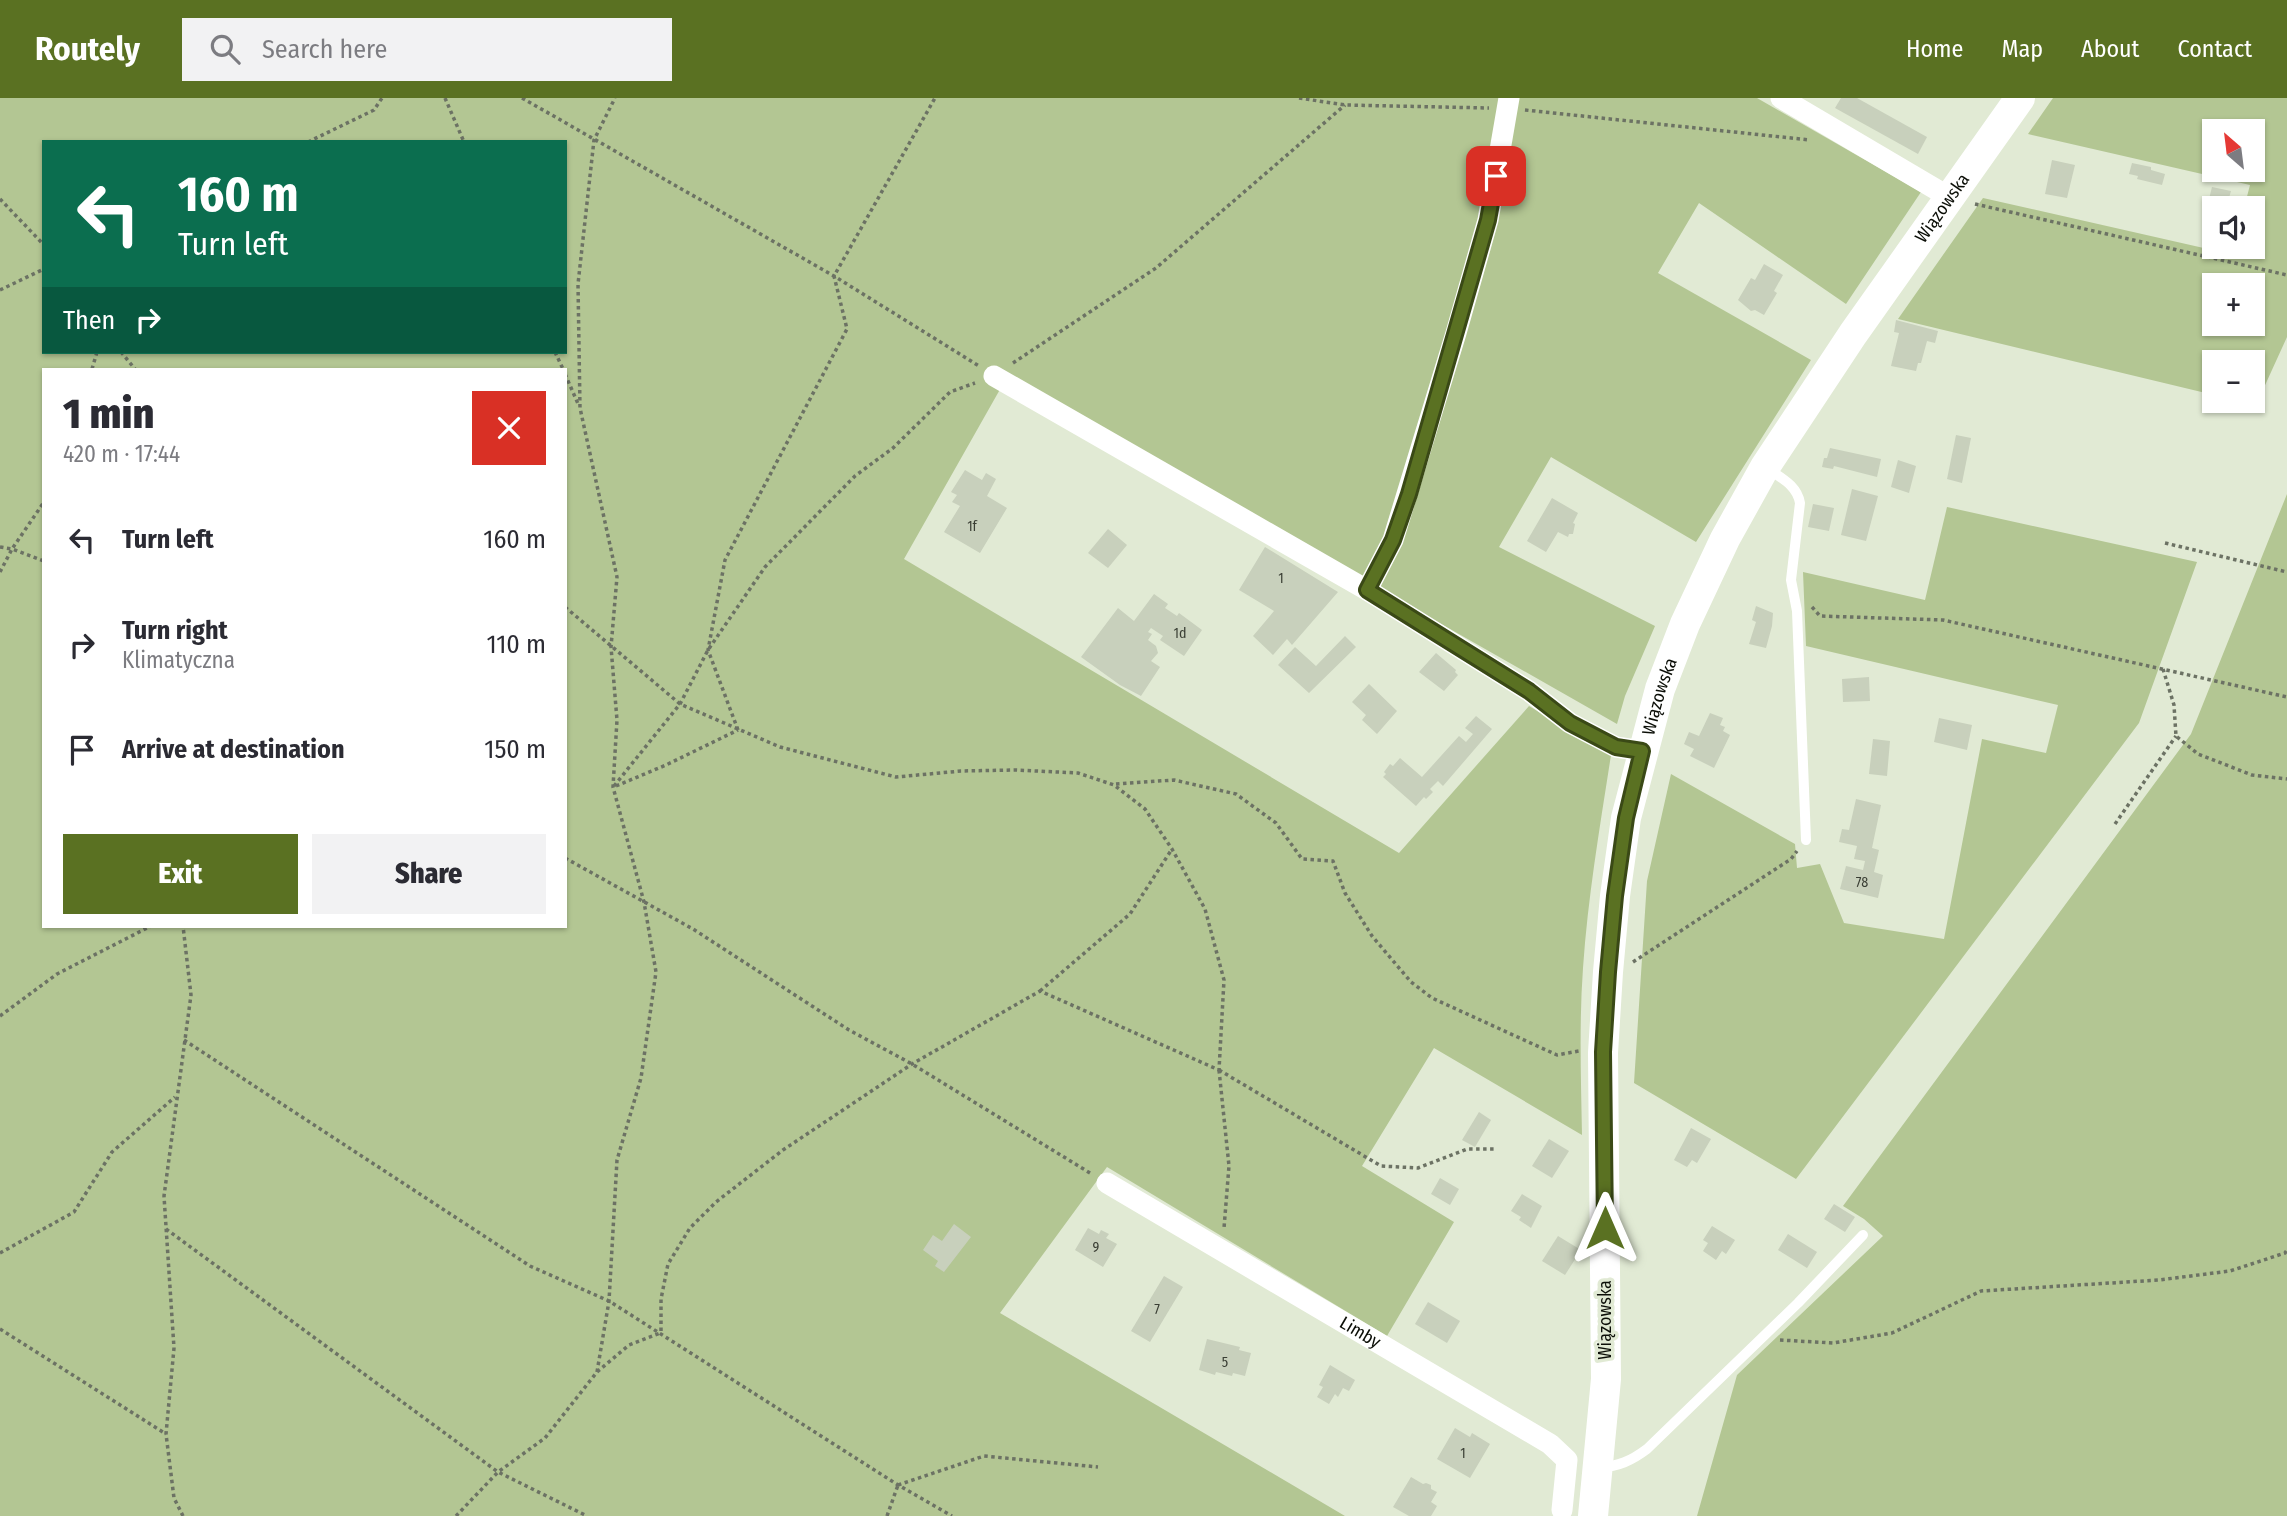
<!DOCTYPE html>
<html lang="en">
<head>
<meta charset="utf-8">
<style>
  :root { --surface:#fff; --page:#f2f2f3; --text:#2b2b33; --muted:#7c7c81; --accent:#5a7122 }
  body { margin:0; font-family:"Fira Sans Condensed",sans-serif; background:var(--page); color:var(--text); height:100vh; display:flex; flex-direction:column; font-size:26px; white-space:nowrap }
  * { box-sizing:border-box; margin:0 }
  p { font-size:23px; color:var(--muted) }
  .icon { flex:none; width:38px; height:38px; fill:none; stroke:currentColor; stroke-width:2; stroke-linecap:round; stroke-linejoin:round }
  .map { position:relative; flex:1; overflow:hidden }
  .panel { position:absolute; left:42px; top:270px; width:525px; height:560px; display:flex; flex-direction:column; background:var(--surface); border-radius:0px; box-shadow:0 2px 5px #0004 }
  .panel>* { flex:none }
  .banner { position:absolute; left:42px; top:42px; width:525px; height:214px; border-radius:0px; box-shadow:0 2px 5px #0004; background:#0b6e4f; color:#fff; overflow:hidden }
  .needle { width:46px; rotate:332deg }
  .fabs { position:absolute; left:2202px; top:21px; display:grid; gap:14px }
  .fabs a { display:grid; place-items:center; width:63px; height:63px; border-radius:0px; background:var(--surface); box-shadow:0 2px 5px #0004; font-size:35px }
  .pin { position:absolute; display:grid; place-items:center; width:60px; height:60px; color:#fff; margin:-30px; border-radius:14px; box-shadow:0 4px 10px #0006 }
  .me { position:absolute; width:77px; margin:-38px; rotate:0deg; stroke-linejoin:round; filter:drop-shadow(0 0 5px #0008) }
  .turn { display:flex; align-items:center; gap:24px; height:147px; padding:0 21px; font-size:32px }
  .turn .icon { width:91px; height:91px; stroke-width:2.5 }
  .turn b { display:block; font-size:49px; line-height:60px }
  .then { display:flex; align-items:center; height:66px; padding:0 21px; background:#0003; gap:14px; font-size:26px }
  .round { display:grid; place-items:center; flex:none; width:74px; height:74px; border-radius:0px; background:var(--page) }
  .head { display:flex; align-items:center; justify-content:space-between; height:119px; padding:0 21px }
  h1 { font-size:42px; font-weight:800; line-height:52px }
  .cta { display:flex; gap:14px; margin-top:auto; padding:14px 21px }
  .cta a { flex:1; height:80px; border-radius:0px; background:var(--accent); color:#fff; font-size:28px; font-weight:800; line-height:80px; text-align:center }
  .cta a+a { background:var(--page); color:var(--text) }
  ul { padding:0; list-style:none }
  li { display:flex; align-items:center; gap:21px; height:105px; padding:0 21px }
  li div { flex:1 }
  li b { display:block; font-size:26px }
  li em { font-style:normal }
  header { display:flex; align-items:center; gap:42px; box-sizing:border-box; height:98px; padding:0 35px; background:var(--accent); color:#fff }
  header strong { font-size:33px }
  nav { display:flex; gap:38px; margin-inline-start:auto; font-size:24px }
  .search { width:490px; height:63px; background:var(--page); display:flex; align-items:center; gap:18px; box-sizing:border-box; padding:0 24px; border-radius:0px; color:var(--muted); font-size:26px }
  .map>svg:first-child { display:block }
  .green { fill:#b3c693; fill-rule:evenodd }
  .building { fill:#c8d0bc }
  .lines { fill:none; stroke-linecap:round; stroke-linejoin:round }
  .path { stroke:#6c7264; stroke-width:3.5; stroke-dasharray:3.5 3.5; stroke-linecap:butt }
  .lane { stroke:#fff; stroke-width:10 }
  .street { stroke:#fff; stroke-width:21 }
  .secondary { stroke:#fff; stroke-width:30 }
  .route-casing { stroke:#3a4916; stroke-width:18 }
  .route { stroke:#5a7122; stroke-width:12 }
  .labels { text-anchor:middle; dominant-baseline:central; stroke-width:7; stroke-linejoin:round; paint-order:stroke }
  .number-label { font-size:14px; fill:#3a3e34 }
  .street-label { font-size:18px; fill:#0b0e07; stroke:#e1ead4 }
</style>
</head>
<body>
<header>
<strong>Routely</strong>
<div class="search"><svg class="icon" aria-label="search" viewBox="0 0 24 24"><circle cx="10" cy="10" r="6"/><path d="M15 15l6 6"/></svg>Search here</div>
<nav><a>Home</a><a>Map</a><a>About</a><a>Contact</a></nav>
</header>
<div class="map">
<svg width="2287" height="1418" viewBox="0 0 2287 1418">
  <rect width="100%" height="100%" fill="#e1ead4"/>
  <g class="green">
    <path d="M0,0H1757L1921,94L1846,206L1699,105L1658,175L1811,262L1696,444L1551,359L1499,449L1655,528L1625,598L1617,626L1007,279L904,461L1399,755L1529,608L1611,657C1600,728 1588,798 1583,870C1579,925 1581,981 1582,1037L1434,950L1362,1068L1454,1124L1387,1238L1107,1069L1000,1215L1345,1418H0ZM44,44H565V254H44ZM44,271H565V828H44Z"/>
    <path d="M2053,0H2287V239L2256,307L2237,303H2252V264H2214V297L1898,221L1983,100L2230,156L2233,149H2252V110H2244L2250,87L2028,36ZM2252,33V72H2214V33ZM2252,187V226H2214V187Z"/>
    <path d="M2287,396V1418H1697L1737,1277L1883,1138L1864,1121L1843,1108L2191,636Z"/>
    <path d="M1947,409L2197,464L2139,625L1796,1081L1634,985L1647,783L1671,676L1795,746L1797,770L1820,766L1844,825L1944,841L1982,641L2046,655L2058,607L1806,548L1803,474L1925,502Z"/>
  </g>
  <g class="building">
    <path d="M1841,0H1857L1927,39L1918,56L1835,10Z"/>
    <path d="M2052,62L2075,67L2067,100L2045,96Z"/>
    <path d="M2132,65L2151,69V72L2165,76L2162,87L2137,81L2138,78L2129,76Z"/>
    <path d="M2212,89L2231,93L2226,110H2214V123L2204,121Z"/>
    <path d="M1764,166L1783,177L1774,193L1777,195L1764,217L1755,212L1751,213L1738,202L1751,180L1755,182Z"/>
    <path d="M1896,222L1938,233L1935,245L1927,243L1921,265H1918L1916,273L1891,268L1899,235L1894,234Z"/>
    <path d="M1956,337L1971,340L1962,385L1947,381Z"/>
    <path d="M1830,350L1881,361L1877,379L1834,368L1833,371L1822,369L1824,360H1827Z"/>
    <path d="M1898,362L1916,368L1909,395L1891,389Z"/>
    <path d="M965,372L982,382L986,375L996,381L987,398L1007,410L980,455L944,434L960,408L952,404L957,397L951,394Z"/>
    <path d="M1852,391L1878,398L1866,443L1841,437Z"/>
    <path d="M1552,400L1578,415L1573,425L1575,426L1573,436H1569L1568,439L1558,434L1546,454L1527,443Z"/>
    <path d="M1813,406L1834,410L1829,433L1808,429Z"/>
    <path d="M1108,431L1127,447L1108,470L1088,455Z"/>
    <path d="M1265,449L1338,494L1292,547L1287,541L1273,557L1253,538L1274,513L1239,492Z"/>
    <path d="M1154,496L1168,506L1165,510L1177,518L1179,515L1202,532L1184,558L1160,542L1163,538L1151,530L1148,534L1152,536L1148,542L1156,548L1158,555L1151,563L1160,569L1141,598L1120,587L1081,559L1118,510L1134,523Z"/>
    <path d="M1756,508L1773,515L1772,528L1766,550L1749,546L1756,524L1752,522Z"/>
    <path d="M1345,538L1356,549L1309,595L1278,567L1295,549L1316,568Z"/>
    <path d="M1436,555L1456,572L1455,574L1458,577L1444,593L1419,574Z"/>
    <path d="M1869,579L1870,603L1843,604L1842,581Z"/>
    <path d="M1369,586L1397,613L1377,636L1362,622L1366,617L1352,604Z"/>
    <path d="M1710,615L1723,620L1720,627L1725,629L1723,633L1730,637L1714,670L1690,658L1694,651L1684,646L1689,634L1699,638Z"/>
    <path d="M1476,618L1492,631L1443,688L1438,683L1430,691L1433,694L1426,701L1424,699L1416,708L1383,679L1386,676L1384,674L1390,666L1393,668L1400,660L1422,679L1459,638L1466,644L1473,636L1465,630Z"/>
    <path d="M1939,620L1972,627L1967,652L1934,644Z"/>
    <path d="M1873,641L1890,643L1887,678L1869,676Z"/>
    <path d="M1856,701L1881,707L1872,750L1879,752L1874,774L1883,777L1878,800L1840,791L1846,768L1863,772L1865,763L1854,761L1857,748L1839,744L1842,731L1849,732Z"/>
    <path d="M1479,1014L1491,1022L1475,1049L1462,1042Z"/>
    <path d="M1691,1030L1711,1041L1697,1065L1692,1062L1687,1069L1674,1062Z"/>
    <path d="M1549,1041L1569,1053L1552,1080L1532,1068Z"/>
    <path d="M1440,1080L1459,1091L1450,1107L1431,1096Z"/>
    <path d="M1522,1096L1542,1108L1531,1130L1519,1122L1521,1119L1511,1113Z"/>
    <path d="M1834,1106L1855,1119L1845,1134L1824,1121Z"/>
    <path d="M954,1126L971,1139L944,1174L935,1168L938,1163L923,1152L933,1137L942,1143Z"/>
    <path d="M1712,1128L1735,1142L1726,1156L1722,1153L1716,1162L1703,1153L1708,1145L1703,1142Z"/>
    <path d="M1088,1130L1099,1136L1101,1132L1109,1136L1106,1140L1117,1146L1103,1169L1075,1152Z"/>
    <path d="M1788,1136L1817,1154L1807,1170L1778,1152Z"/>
    <path d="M1558,1138L1581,1152L1565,1177L1542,1163Z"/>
    <path d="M1164,1178L1183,1189L1150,1244L1131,1233Z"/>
    <path d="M1428,1204L1460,1223L1447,1245L1415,1226Z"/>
    <path d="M1207,1241L1240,1249L1239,1252L1251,1255L1245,1278L1233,1275L1232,1278L1216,1274L1215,1277L1199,1272Z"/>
    <path d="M1330,1267L1355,1282L1349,1293L1343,1290L1338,1299L1335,1296L1329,1306L1317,1299L1323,1289L1319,1287Z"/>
    <path d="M1455,1330L1470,1339L1472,1335L1490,1346L1470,1380L1437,1361Z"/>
    <path d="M1411,1379L1423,1386L1426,1385L1431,1387V1391L1437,1394L1431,1404L1437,1408L1431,1418H1409L1393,1409Z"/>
  </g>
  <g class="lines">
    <g class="path">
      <path d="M445,0L464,44"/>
      <path d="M522,0L834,178L979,268"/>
      <path d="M1299,0L1345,7L1489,10"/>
      <path d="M1525,12L1810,42"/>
      <path d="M308,44L374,12L382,0"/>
      <path d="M0,101L44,147"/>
      <path d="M1975,106L2287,177"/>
      <path d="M0,192L44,171"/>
      <path d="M121,254L135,271"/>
      <path d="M555,254L563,271"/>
      <path d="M1013,265L1156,170L1345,7"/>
      <path d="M92,271L97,254"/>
      <path d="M565,276L579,308"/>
      <path d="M2165,445L2287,474"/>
      <path d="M0,449L12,451L44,404"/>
      <path d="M0,474L12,451L44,463"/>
      <path d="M565,509L680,606L780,649L896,679L961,673L1015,672L1078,675L1114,687L1145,711L1172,751L1205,811L1224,882L1219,972L1040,893L912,966L783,1052L716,1104L690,1130L668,1166L661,1201V1235"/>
      <path d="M1812,509L1820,518L1943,522L2287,599"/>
      <path d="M2163,571L2174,607L2176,638L2198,656L2252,677L2287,681"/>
      <path d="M738,632L708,552L725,462L847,231L834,178L935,0"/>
      <path d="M1116,686L1174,682L1236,696L1276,725L1302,761L1333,763L1345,795L1372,838L1411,884L1432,900L1557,957L1579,953"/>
      <path d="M614,688L680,606L708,552L765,469L855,378L893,350L950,294L975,285"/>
      <path d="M616,688L666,667L738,632"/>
      <path d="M2115,726L2176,638"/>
      <path d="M565,760L693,831L849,932L912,966L1090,1075"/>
      <path d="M1633,864L1791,761L1797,753"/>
      <path d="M1040,893L1130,816L1172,751"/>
      <path d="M0,918L57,876L151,828"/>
      <path d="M184,942L530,1168L609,1203L898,1387L952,1418"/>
      <path d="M1219,972L1381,1068L1418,1070L1467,1051H1494"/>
      <path d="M1219,972L1229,1068L1224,1130"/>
      <path d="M166,1131L498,1374L587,1418"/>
      <path d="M0,1155L74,1114L112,1054L175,999"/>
      <path d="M0,1231L166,1336"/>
      <path d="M1780,1242L1833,1245L1892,1235L1981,1193L2159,1182L2230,1173L2285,1155L2287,1152"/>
      <path d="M597,1274L609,1203L617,1062L641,980L656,874L644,804L613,689L617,622L611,549L617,479L580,310L578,186L594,42L615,0"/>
      <path d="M898,1387L984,1358L1098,1369"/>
      <path d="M183,1418L174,1400L166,1336L174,1250L164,1098L191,897L183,828"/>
      <path d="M456,1418L498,1374L545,1340L597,1274L629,1247L660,1235"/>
      <path d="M887,1418L898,1387"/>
    </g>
    <g class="lane">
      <path d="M1767,370C1781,380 1797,387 1800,405L1791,482L1797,513L1806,742"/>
      <path d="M1599,1370C1619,1368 1631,1363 1647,1351L1798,1205L1863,1137"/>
    </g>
    <g class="street">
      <path d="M1781,0L1949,99"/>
      <path d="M994,278L1367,492L1529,593L1570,625L1616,649L1642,653"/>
      <path d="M1367,492L1393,442L1456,235L1488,122L1509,0"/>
      <path id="s1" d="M1107,1085L1550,1346L1567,1362L1562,1412"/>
    </g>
    <path class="secondary" id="s2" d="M1593,1418L1606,1281L1603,955L1608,874L1615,798L1626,720L1660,591L1685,526L1725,441L1765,369L1853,236L2020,0"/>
  </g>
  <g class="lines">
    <defs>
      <path id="route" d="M1496,78L1488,122L1409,396L1393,442L1367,492L1529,593L1570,625L1616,649L1642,653L1626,720L1615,798L1608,874L1603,954L1605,1130"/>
    </defs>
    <use href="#route" class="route-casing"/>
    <use href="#route" class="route"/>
  </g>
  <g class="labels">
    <g class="number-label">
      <text x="972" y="428">1f</text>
      <text x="1281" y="480">1</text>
      <text x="1180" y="535">1d</text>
      <text x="1862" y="784">78</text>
      <text x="1096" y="1149">9</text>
      <text x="1157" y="1211">7</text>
      <text x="1225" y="1264">5</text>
      <text x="1463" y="1355">1</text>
    </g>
    <g class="street-label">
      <text stroke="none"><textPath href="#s2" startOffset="1393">Wiązowska</textPath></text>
      <text stroke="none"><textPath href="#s2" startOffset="826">Wiązowska</textPath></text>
      <text transform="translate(1605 1222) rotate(-90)">Wiązowska</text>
      <text stroke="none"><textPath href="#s1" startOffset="294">Limby</textPath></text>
    </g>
  </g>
</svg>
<div class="fabs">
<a><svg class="needle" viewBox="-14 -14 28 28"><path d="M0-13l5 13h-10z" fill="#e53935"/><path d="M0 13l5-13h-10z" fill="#7c7c81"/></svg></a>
<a><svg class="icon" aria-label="sound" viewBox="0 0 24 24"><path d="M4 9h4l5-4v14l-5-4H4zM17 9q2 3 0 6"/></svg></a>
<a>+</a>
<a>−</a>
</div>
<div class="pin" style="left:1496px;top:78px;background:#d93025"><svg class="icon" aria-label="arrive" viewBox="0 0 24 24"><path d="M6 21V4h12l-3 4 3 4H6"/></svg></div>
<svg class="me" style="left:1605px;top:1130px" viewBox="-20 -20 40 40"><path d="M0-17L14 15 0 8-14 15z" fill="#5a7122" stroke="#fff" stroke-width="4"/></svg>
<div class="banner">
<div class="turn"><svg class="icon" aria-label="left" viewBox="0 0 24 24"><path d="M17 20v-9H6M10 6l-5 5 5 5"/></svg><div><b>160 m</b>Turn left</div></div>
<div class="then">Then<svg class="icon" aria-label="right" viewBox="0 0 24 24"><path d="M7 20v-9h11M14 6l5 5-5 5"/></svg></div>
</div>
<section class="panel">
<div class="head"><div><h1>1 min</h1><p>420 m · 17:44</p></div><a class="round" style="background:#d93025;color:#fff"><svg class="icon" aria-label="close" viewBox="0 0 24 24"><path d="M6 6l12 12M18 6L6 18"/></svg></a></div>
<ul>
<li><svg class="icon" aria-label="left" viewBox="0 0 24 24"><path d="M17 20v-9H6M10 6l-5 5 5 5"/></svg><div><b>Turn left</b></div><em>160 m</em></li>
<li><svg class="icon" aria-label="right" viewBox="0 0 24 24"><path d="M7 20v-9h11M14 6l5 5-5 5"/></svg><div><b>Turn right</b><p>Klimatyczna</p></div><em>110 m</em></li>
<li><svg class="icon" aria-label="arrive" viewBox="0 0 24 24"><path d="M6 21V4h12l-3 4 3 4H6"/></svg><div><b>Arrive at destination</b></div><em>150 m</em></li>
</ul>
<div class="cta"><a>Exit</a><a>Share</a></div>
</section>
</div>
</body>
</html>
